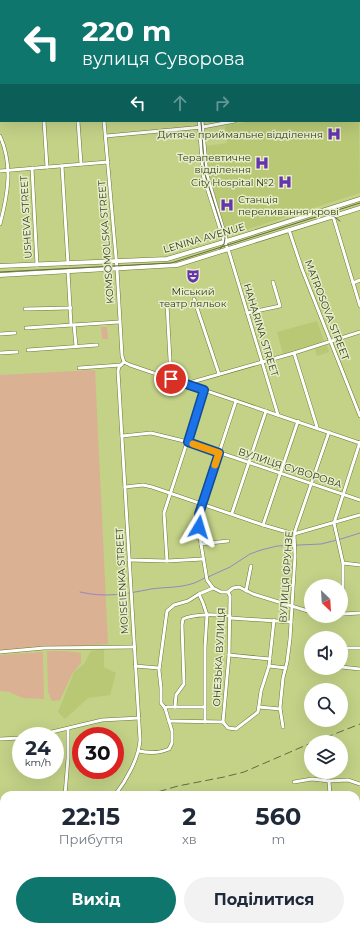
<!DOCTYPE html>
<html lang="uk">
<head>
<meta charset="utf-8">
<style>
  :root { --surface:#fff; --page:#f2f2f3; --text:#1f2937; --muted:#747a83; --accent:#0f766e }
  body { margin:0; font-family:Montserrat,sans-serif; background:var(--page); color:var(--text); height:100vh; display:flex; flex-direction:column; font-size:15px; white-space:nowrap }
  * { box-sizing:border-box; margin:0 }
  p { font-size:13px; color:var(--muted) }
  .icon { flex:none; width:22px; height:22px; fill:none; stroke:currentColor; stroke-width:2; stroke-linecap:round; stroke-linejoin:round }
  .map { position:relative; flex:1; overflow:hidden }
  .drawer { position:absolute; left:0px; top:791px; width:360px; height:140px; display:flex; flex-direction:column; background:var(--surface); border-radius:12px 12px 0 0; box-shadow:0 4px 16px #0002 }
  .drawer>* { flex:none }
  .hud { position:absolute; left:0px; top:0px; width:360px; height:122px; box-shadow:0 4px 16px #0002; background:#0f766e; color:#fff; overflow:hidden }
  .needle { width:26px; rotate:155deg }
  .fabs { position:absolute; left:304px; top:579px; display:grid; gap:8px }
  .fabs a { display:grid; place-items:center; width:44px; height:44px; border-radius:50%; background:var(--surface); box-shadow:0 4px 16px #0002; font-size:20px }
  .speed { position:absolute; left:12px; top:727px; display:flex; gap:8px; font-size:20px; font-weight:700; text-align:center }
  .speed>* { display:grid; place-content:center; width:52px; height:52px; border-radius:50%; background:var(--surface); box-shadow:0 4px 16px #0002; line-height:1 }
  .speed small { font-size:10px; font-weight:400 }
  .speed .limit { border:6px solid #d22; background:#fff; color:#111 }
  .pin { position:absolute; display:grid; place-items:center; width:34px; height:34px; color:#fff; margin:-17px; border:2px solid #fff; border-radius:50%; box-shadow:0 1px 4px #0007 }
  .me { position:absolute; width:44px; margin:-22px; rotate:7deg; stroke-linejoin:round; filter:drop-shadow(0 0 3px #0008) }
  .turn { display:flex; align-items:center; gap:14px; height:84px; padding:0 16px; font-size:18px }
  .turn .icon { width:52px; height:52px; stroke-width:2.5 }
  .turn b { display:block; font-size:28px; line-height:34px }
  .lanes { display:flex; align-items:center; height:38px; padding:0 16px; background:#0003; justify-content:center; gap:20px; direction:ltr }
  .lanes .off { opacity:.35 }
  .eta { display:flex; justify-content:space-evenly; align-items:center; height:68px; text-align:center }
  .eta b { font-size:24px; font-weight:700; line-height:28px }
  .action { display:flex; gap:8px; margin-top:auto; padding:8px 16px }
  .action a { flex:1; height:46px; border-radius:24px; background:var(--accent); color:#fff; font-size:16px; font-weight:700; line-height:46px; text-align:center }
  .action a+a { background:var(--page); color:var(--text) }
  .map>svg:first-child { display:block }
  .built { fill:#b8c875 }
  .green { fill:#dab193 }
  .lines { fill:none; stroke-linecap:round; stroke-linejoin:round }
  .stream { stroke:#9886c2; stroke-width:1 }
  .minor-casing { stroke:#6b772f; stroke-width:4 }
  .major-casing { stroke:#6b772f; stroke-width:5 }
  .minor { stroke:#fff; stroke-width:3 }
  .major { stroke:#fff; stroke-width:4 }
  .tram { stroke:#636b3f; stroke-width:1 }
  .rail { stroke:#636b3f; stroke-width:1; stroke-dasharray:8 4; stroke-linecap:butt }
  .route-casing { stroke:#114b97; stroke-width:10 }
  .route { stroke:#1a73e8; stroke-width:7 }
  .slow { stroke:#f59e0b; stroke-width:7 }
  .labels { text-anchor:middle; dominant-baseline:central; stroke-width:3; stroke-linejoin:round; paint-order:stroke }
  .poi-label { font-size:10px; fill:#34391b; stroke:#e6eec9; text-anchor:end }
  .street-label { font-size:10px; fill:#34391b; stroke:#e6eec9 }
</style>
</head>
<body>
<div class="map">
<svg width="360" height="931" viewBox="0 0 360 931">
  <rect width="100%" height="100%" fill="#c3d287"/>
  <g class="built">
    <path d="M359,119L360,193L227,236L208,171L207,146L227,143L225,126L252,121H359Z"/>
    <path d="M317,321L324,341L283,354L277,332Z"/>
    <path d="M327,345L329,352L317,356L315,349Z"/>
    <path d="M104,649V667L116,673L110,695L88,698L65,719L58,712L74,672L84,664L91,651Z"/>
    <path d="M107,927H153L159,931H109L105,929Z"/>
  </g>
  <g class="green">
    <path d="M360,13V91H359V14Z"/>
    <path d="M101,327H107L108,339H102Z"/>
    <path d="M95,370L108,644L0,651V375Z"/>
    <path d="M47,651H66L81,653V663L72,674L60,700L52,701L48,692Z"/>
    <path d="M43,652L44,699L23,698L9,692L0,691V655Z"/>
  </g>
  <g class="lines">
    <g class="stream">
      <path d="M208,577L230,567L250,554L261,550L277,546L321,544L341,539L360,533"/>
      <path d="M80,592C105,598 126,594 151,589C164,587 178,588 191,584C196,583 200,580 205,578"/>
    </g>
    <defs>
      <g id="minor">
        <path d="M36,0V1"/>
        <path d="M95,0V1"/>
        <path d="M189,0V1"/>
        <path d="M192,0V1"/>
        <path d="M304,0V1"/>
        <path d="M359,11H360"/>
        <path d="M0,42H1"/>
        <path d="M359,94L360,93"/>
        <path d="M44,121L47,167"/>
        <path d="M78,121L81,164"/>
        <path d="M104,121L117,269L122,356L124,362"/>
        <path d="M199,121L203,175L223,238L229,252L278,415"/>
        <path d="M202,121L207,175L227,242"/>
        <path d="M0,136C13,165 8,194 0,224"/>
        <path d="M106,136L203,127L235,121"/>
        <path d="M62,166L68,264"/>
        <path d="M32,168L37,265"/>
        <path d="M0,171L108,162"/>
        <path d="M333,216L360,306"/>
        <path d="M289,230L302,269L360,416"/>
        <path d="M68,271L71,325"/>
        <path d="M353,283L360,280"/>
        <path d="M194,299L219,374"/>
        <path d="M167,304L171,379"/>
        <path d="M25,309L71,308"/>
        <path d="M247,313L280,306L273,282"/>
        <path d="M74,325L76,346"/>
        <path d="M26,328L119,322"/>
        <path d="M0,334L15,333"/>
        <path d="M28,350L97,345"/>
        <path d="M0,353L17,352"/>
        <path d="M294,353L317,427"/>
        <path d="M124,362L130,365L360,443"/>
        <path d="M79,368L121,365"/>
        <path d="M185,384L294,353L360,332"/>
        <path d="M236,401L198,517L201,544L207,580L213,588L221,592H228L233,588L239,587L253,594L311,612"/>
        <path d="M122,436L151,433L188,442L360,500"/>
        <path d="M125,487L143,485L152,487L263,525L294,534L360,515"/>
        <path d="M232,513L266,411"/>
        <path d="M263,525L298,421"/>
        <path d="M201,544L228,541"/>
        <path d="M129,560L167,561L203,559"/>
        <path d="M167,561L164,513L204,390"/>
        <path d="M343,563L360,565"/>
        <path d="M246,591L251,566"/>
        <path d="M199,594L203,603L207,615L205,647V722"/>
        <path d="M343,614V563L334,523L360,442"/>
        <path d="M343,614L360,613"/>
        <path d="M326,616H334"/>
        <path d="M230,618L291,622"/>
        <path d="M341,648H360"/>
        <path d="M0,652L44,648L134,647"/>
        <path d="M229,655L270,659"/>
        <path d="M135,666L159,668"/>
        <path d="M269,666L286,668"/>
        <path d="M341,667L360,669"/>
        <path d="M175,707L176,695L184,684L182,625L183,619C195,613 217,615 230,616"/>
        <path d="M259,707L280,709"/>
        <path d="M165,708L167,707H204"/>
        <path d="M169,721L223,722"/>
        <path d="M223,722L228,728L236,729L258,712L261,691L269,666L274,620"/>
        <path d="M223,722L229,655L230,596L228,592"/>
        <path d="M283,727L280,708L283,678L287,662L290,639L295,556L294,534L329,432"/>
        <path d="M35,736L102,720L139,718"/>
        <path d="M0,739L21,738"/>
        <path d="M139,751C148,753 160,753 169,749L172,743V731L165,708L161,703V688L159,670L167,611L174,605L188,601L199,594L213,588"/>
        <path d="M329,781L330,795"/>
        <path d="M294,782L312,779L329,781L348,780L360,784"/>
        <path d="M288,794L294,795"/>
        <path d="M65,795L68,758V729"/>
        <path d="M115,795C126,781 139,758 140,740L118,371L119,367L124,362"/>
        <path d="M356,812H360"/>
        <path d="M356,827H360"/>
        <path d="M356,858L360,859"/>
        <path d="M0,862H4"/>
        <path d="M0,875L4,876"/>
        <path d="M0,911L4,909"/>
        <path d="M87,927L94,931"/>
        <path d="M142,927L148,931"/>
        <path d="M306,927L311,931"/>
        <path d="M16,931L19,927"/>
        <path d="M73,931L81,927"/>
        <path d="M311,931L321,928L336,927"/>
      </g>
      <g id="major">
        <path d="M0,266L167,259L227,241L360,199"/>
        <path d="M0,275L177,265L360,208"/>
      </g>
    </defs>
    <use href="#minor" class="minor-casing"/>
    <use href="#major" class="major-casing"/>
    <use href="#minor" class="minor"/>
    <use href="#major" class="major"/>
    <g class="tram">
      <path d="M191,0V1"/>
      <path d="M201,121L205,174L225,238L224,244L220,249"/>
      <path d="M326,215L333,216L340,221"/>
      <path d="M0,272L171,263L360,203"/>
    </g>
    <g class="rail">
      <path d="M314,742L360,724"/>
      <path d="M147,795L178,786L224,777L244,772L311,743"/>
      <path d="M0,917L4,915"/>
    </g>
  </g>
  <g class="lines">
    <defs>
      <path id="route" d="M171,379L204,390L188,442L219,453L199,514V527"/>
    </defs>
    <use href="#route" class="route-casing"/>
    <use href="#route" class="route"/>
    <path class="slow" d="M193,444L219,453L215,465"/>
  </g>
  <defs>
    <symbol id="hospital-bare" viewBox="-9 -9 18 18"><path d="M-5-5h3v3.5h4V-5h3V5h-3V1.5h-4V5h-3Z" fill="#6635ac" stroke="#e6eec9" stroke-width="2.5" paint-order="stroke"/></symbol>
    <symbol id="theatre-bare" viewBox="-9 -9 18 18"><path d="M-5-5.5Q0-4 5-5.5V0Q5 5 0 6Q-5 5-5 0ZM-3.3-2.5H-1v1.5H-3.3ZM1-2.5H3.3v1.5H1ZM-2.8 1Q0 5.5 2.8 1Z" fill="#6635ac" stroke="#e6eec9" stroke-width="2.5" paint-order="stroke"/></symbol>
  </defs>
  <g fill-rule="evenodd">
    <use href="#hospital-bare" x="324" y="124" width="20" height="20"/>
    <use href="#hospital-bare" x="252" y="153" width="20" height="20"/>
    <use href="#hospital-bare" x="275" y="172" width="20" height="20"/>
    <use href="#hospital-bare" x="217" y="195" width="20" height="20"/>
    <use href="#theatre-bare" x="183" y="266" width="20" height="20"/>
  </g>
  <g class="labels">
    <g class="poi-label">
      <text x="323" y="134">Дитяче приймальне відділення</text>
      <text x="251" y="157">Терапевтичне<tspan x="251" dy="12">відділення</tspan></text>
      <text x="274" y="182">City Hospital №2</text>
      <text x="238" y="199" text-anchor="start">Станція<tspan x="238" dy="12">переливання крові</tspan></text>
      <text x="193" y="291" text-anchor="middle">Міський<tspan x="193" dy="12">театр ляльок</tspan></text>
    </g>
    <g class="street-label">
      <text transform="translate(26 217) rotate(-93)">USHEVA STREET</text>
      <text transform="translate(204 238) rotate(-16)">LENINA AVENUE</text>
      <text transform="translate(106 242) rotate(-94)">KOMSOMOLSKA STREET</text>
      <text transform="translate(327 310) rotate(69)">MATROSOVA STREET</text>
      <text transform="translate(261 330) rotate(73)">HAHARINA STREET</text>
      <text transform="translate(290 468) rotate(18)">ВУЛИЦЯ СУВОРОВА</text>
      <text transform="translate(286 577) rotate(-86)">ВУЛИЦЯ ФРУНЗЕ</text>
      <text transform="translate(122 581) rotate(-93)">MOISEIENKA STREET</text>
      <text transform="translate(219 657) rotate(-87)">ОНЕЗЬКА ВУЛИЦЯ</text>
    </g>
  </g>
</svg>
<div class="fabs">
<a><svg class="needle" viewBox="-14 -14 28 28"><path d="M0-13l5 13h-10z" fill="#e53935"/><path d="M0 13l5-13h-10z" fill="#747a83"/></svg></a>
<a><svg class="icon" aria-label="sound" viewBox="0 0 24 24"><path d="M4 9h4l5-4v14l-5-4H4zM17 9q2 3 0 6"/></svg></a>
<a><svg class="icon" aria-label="search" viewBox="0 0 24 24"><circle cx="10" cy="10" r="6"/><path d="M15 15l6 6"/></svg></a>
<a><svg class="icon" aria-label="layers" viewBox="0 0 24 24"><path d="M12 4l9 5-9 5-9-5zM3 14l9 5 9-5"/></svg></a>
</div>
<div class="speed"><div>24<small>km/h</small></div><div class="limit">30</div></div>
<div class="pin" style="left:171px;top:379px;background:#d93025"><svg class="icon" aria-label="arrive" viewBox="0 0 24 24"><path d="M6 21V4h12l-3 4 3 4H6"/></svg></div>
<svg class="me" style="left:199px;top:527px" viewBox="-20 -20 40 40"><path d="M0-17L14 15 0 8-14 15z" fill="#1a73e8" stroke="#fff" stroke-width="4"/></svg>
<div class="hud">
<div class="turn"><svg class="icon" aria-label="left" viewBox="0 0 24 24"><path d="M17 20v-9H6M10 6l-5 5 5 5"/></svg><div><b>220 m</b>вулиця Суворова</div></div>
<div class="lanes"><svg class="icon" aria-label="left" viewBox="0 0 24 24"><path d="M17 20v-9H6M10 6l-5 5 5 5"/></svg><svg class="icon off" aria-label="ahead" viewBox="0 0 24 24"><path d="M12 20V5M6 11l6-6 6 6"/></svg><svg class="icon off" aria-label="right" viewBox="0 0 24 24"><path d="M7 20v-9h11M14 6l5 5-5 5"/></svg></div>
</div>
<section class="drawer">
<div class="eta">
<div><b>22:15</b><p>Прибуття</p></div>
<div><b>2</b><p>хв</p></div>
<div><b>560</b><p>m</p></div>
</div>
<div class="action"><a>Вихід</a><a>Поділитися</a></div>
</section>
</div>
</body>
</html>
